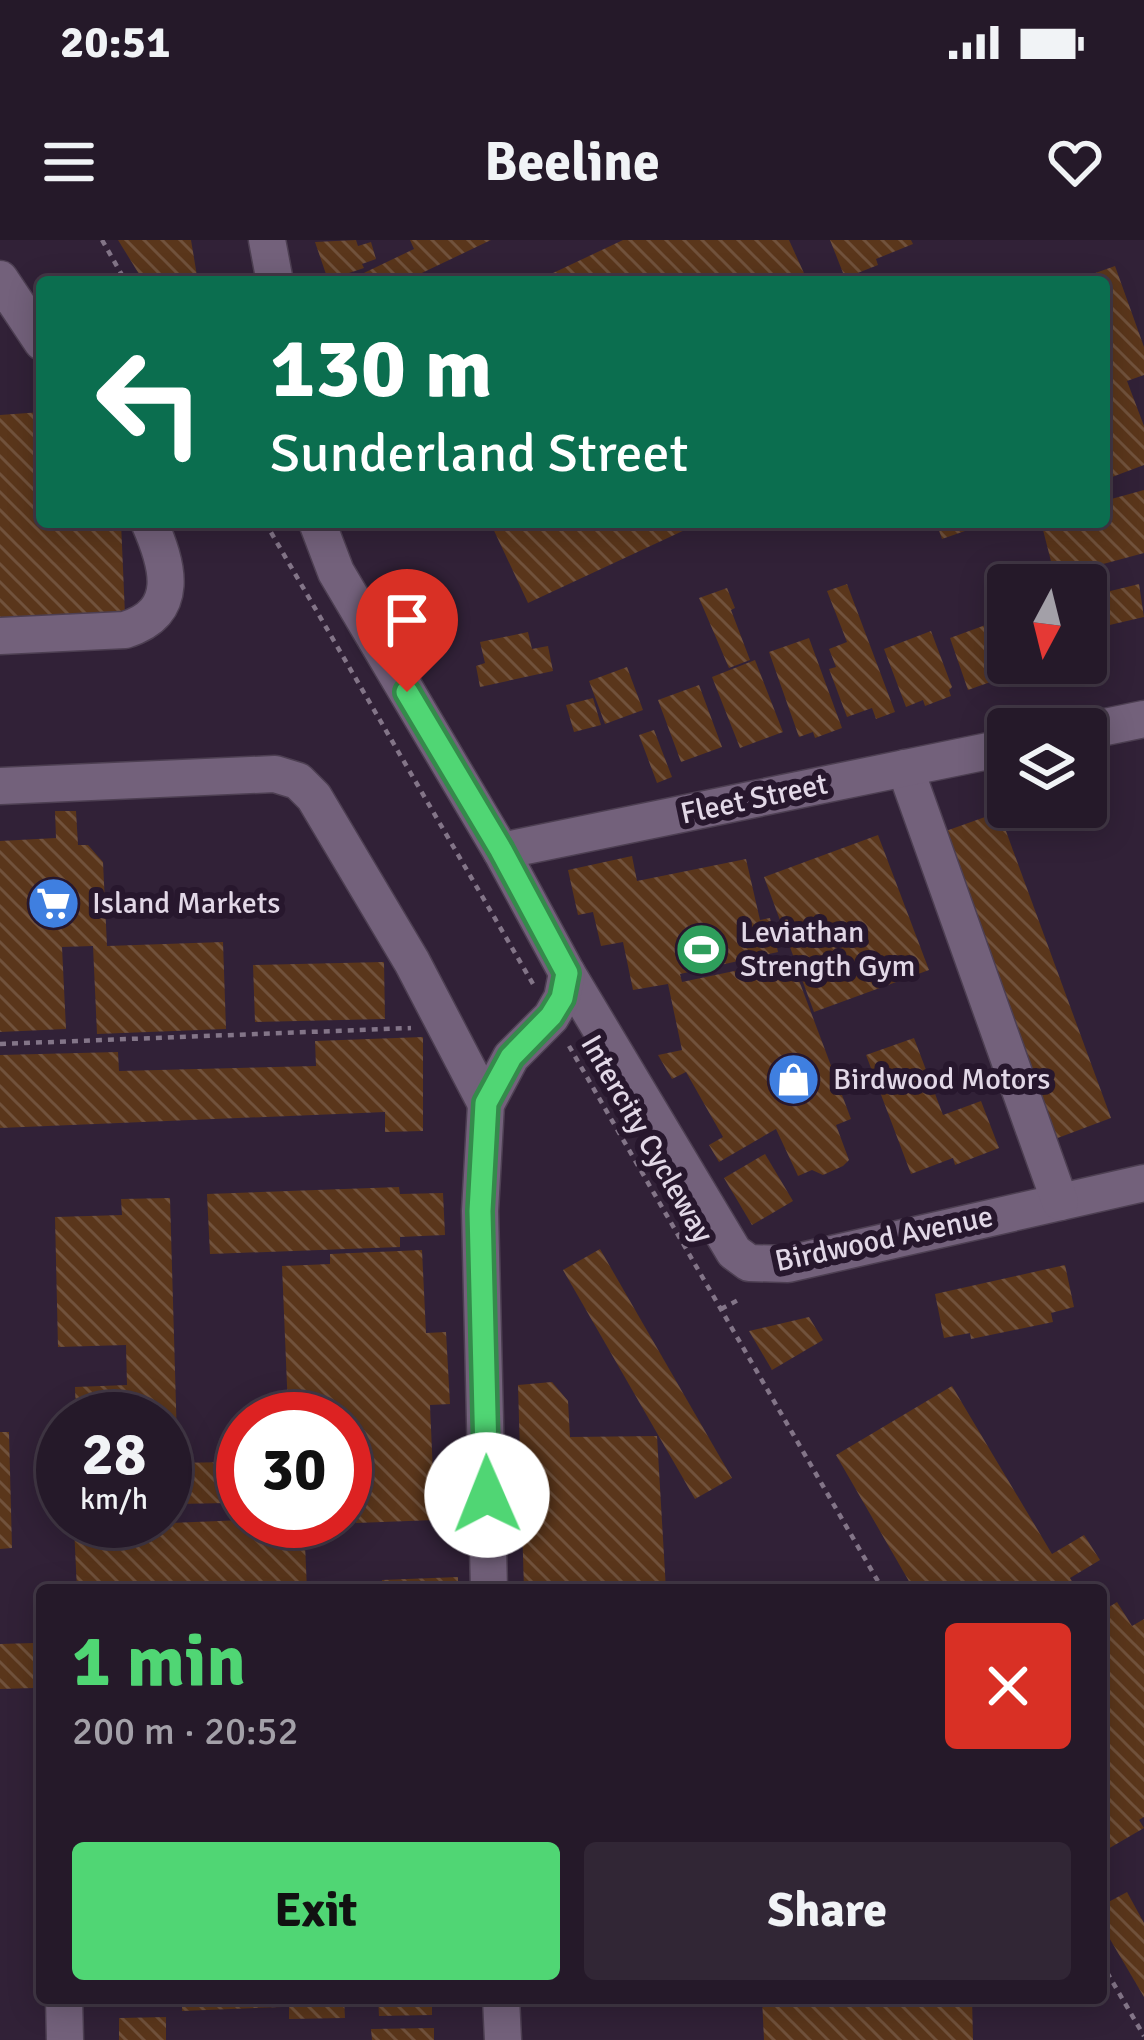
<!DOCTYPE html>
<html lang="en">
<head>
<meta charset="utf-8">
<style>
  :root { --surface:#251929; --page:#312635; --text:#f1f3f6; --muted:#a3a0a8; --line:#423846; --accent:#50d674 }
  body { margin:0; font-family:Signika,sans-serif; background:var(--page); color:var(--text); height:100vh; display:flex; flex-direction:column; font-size:45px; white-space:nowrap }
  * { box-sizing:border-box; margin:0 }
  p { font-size:39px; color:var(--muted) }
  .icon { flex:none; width:66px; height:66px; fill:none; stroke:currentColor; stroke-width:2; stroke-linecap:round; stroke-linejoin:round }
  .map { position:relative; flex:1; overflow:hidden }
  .sheet { position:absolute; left:36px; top:1344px; width:1071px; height:420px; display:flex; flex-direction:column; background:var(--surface); border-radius:12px; box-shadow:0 6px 30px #0003,0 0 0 3px var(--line) }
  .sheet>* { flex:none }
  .hud { position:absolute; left:36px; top:36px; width:1074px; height:252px; border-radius:12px; box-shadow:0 6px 30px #0003,0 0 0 3px var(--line); background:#0b6e4f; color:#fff; overflow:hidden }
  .needle { width:78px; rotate:187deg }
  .buttons { position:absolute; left:987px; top:324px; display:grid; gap:24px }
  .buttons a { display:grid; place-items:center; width:120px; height:120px; border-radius:12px; background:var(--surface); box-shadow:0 6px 30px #0003,0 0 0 3px var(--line); font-size:60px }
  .speed { position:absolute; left:36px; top:1152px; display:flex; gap:24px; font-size:60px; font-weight:700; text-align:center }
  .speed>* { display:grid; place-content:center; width:156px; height:156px; border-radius:50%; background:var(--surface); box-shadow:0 6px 30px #0003,0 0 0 3px var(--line); line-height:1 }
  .speed small { font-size:30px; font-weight:400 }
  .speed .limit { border:18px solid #d22; background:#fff; color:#111 }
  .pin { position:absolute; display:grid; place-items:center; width:102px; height:102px; color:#fff; margin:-123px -51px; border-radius:50% 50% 50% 0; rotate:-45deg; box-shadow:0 0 12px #0007 }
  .pin .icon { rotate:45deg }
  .me { position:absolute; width:132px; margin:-66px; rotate:359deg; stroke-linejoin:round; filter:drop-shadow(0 0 9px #0008) }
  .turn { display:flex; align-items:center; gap:42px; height:252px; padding:0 36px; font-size:54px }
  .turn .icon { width:156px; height:156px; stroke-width:2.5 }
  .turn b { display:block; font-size:84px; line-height:102px }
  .round { display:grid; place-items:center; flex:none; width:126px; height:126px; border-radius:12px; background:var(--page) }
  .summary { display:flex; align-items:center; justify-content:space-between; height:204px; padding:0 36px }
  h1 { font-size:72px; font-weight:700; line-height:90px; color:var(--accent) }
  .action { display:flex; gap:24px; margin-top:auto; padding:24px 36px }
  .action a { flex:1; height:138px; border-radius:12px; background:var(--accent); color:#111; font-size:48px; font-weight:700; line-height:138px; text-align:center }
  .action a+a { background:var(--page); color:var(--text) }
  .status { display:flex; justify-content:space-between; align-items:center; height:84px; padding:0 60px; background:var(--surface); direction:ltr }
  .status svg { height:33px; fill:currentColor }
  header { display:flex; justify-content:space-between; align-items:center; height:156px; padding:0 36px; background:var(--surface); font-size:54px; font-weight:700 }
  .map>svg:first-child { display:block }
  .building { fill:url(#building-back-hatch) }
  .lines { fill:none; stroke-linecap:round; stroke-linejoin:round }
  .minor-casing { stroke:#4d3f52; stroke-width:39 }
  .path { stroke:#837588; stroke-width:4.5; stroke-dasharray:6 6; stroke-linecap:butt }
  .minor { stroke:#73617b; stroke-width:36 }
  .route-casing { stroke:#348b4b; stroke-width:30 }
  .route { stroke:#50d674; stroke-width:21 }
  .labels { text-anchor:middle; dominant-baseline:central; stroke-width:12; stroke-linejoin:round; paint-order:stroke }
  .street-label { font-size:30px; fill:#e2d8e7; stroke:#27172d }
  .poi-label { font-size:30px; fill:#e2d8e7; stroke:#27172d; text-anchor:start }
</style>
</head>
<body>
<div class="status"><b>20:51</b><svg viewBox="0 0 49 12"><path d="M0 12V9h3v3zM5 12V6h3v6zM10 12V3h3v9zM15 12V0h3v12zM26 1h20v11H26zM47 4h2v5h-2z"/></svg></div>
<header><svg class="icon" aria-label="menu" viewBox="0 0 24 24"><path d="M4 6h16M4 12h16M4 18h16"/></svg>Beeline<svg class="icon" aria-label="heart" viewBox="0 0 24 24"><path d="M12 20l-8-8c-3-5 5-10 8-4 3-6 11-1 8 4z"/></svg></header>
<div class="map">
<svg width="1144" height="1800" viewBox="0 0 1144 1800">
  <defs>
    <pattern id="building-back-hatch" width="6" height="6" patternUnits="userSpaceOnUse" patternTransform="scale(3)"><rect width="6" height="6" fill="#5a361b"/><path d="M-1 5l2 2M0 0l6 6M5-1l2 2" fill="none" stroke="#71523c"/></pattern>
  </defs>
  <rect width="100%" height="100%" fill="#312137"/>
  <g class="building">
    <path d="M118,0H191L197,36L144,42Z"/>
    <path d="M356,0L358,6L371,2L376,19L362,24L364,28L328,40L315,2Z"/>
    <path d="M410,0H491L403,42H345L414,9Z"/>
    <path d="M623,0H789L808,42H534Z"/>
    <path d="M830,0H911L913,4L876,19L878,25L845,38Z"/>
    <path d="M1115,26L1144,107V135L1127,141L1144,186V225L1104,240V42L1073,41Z"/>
    <path d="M42,172V282H121L125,375L0,381V175Z"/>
    <path d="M1144,250V313L1055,337L1041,282H1104V261Z"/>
    <path d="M490,282H702L528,363Z"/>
    <path d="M936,282H988V283L942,299Z"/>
    <path d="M847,344L895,472L876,479L872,468L847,477L829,429L836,427L829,409L847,402L827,351Z"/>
    <path d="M1139,344L1144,377L1101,387L1094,355Z"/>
    <path d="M727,348L735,368L731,370L750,420L729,428L699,358Z"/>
    <path d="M991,383L1010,435L968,450L950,398Z"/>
    <path d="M931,391L952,447L949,450L951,456L925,466L923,460L906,467L884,409Z"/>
    <path d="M528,392L532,409L548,406L553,431L480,447L476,426L485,423L480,402Z"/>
    <path d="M809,398L842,488L815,498L813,492L799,497L769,412Z"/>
    <path d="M755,420L783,492L740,508L712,437Z"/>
    <path d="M627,427L643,470L605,484L589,441Z"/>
    <path d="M699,445L722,507L681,522L658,460Z"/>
    <path d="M593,458L601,485L574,492L566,465Z"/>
    <path d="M654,490L672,537L657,543L639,495Z"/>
    <path d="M55,571H76L78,605H88L103,622L107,706L223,702L226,789L97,794L93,706L62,707L66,789L0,792V601L56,598Z"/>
    <path d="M999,572L1111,878L1055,899L943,592Z"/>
    <path d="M878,595L929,730L814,772L764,637Z"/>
    <path d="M632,616L637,641L746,619L760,680L770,678L778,712L680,734L682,742L791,719L851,879L836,885L849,920L843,926L823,935L812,930L798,936L776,889L719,922L709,905L723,897L686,832L672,839L658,815L682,810L668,744L633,750L623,702L601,706L593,672L578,675L568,630Z"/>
    <path d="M384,722L385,779L255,782L253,725Z"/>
    <path d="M423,797V891L385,892V872L0,888V815L118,812L119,831L316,826L315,801Z"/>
    <path d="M914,798L943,875L981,861L999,908L955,925L953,918L911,934L866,815Z"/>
    <path d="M765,914L793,961L752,985L724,938Z"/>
    <path d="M399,947L400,954L443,953L445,995L400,997V1007L210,1014L207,954Z"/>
    <path d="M170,958L177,1200H165V1179H76L75,1147L127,1145L126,1105L58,1107L55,977L122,975L121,959Z"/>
    <path d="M600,1009L732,1238L695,1259L563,1030Z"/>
    <path d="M422,1010L426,1093L446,1092L450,1164L430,1165L435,1280L356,1283L355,1256H345V1179H337V1166L288,1169L282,1026L330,1024V1014Z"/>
    <path d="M1065,1025L1074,1067L1051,1073L1053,1082L971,1099L970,1093L944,1098L935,1054Z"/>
    <path d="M809,1077L823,1100L772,1130L749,1091Z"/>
    <path d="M552,1142L568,1161L570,1197L657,1196L666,1350H524L518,1145Z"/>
    <path d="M952,1146L1052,1314L1084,1295L1100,1320L1070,1338L1077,1350H914L836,1215Z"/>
    <path d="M0,1192H9L12,1308L0,1309Z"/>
    <path d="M228,1222L229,1263L176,1264L174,1223Z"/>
    <path d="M243,1280L304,1281L307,1350H77L74,1287Z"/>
    <path d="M458,1337V1350H382V1340Z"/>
    <path d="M1117,1362L1132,1386L1144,1379V1577L1139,1580L1144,1588L1101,1613V1372Z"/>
    <path d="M34,1403L35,1448L0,1449V1404Z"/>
    <path d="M1127,1652L1144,1683V1757L1101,1684V1666Z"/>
    <path d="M182,1758H282V1767L182,1771Z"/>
    <path d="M289,1758H344L345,1778L289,1779Z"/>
    <path d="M378,1758H432V1775L379,1776Z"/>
    <path d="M762,1758H972L973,1800H764Z"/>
    <path d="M166,1777V1800H119V1778Z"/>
    <path d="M434,1788V1800H372L371,1789Z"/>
  </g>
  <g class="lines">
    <defs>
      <g id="minor">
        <path d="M267,0L275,42"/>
        <path d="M0,39L42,102"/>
        <path d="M317,282L336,332L501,611L567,733L734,1012L749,1023L788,1024L1144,943"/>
        <path d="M0,396L125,390C182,372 168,325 149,282"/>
        <path d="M1086,491L1144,479"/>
        <path d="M905,528L1060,962"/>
        <path d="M0,546L275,534L298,541L314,557L412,722L486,864"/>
        <path d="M501,611L1008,507"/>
        <path d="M489,1350L480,971L486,864L511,817L551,777L562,758L567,733"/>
        <path d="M64,1758L65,1800"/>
        <path d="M501,1758L503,1800"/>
      </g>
    </defs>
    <use href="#minor" class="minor-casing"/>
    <g class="path">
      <path d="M102,0L126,42"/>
      <path d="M265,282L533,744"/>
      <path d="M0,804L411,788"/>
      <path d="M569,806L883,1350"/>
      <path d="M721,1069L740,1059"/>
      <path d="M1101,1722L1144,1796"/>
    </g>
    <use href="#minor" class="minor"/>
  </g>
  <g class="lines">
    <defs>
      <path id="route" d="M407,452L501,610L567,733L562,758L551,776L511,817L486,863L480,971L487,1255"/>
    </defs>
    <use href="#route" class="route-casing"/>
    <use href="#route" class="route"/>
  </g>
  <defs>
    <symbol id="supermarket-disc" viewBox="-11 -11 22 22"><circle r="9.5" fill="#3f7fe0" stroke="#27172d"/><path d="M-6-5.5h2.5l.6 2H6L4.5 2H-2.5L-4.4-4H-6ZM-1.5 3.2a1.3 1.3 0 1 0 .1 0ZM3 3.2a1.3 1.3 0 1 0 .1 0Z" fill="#fff"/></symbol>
    <symbol id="stadium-disc" viewBox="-11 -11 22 22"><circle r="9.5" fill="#2e9e5b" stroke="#27172d"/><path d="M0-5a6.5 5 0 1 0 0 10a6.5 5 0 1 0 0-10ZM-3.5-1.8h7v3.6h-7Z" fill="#fff"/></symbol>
    <symbol id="shop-disc" viewBox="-11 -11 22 22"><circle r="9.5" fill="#3f7fe0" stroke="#27172d"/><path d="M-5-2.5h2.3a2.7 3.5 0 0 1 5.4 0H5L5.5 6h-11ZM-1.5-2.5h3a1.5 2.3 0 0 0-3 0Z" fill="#fff"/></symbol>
  </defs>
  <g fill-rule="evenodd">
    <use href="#supermarket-disc" x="24" y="634" width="59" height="59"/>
    <use href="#stadium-disc" x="672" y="680" width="59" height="59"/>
    <use href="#shop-disc" x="764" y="810" width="59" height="59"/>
  </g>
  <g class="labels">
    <g class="street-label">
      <text transform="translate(754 559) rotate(-12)">Fleet Street</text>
      <text transform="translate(647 899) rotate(60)">Intercity Cycleway</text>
      <text transform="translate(884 999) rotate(-12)">Birdwood Avenue</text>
    </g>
    <g class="poi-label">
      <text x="92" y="663">Island Markets</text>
      <text x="740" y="692">Leviathan<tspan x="740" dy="34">Strength Gym</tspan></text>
      <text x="833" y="839">Birdwood Motors</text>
    </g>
  </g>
</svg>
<div class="buttons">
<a><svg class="needle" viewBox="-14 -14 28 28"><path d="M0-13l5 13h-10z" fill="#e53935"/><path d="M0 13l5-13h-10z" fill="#a3a0a8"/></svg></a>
<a><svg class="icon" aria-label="layers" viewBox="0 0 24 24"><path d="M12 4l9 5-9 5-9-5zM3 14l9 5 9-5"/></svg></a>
</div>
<div class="speed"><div>28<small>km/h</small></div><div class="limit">30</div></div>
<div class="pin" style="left:407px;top:452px;background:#d93025"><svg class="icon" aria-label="arrive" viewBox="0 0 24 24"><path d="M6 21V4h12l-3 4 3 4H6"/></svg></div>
<svg class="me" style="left:487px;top:1255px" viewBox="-20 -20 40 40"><circle r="19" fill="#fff"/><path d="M0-13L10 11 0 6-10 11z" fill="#50d674"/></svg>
<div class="hud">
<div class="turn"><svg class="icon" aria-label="left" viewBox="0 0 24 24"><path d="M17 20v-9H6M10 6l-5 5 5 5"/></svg><div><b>130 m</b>Sunderland Street</div></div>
</div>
<section class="sheet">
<div class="summary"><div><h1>1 min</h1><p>200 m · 20:52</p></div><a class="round" style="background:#d93025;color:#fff"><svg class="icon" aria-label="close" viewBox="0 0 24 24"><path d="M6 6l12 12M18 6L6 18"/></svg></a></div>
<div class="action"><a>Exit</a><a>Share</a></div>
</section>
</div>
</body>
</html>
